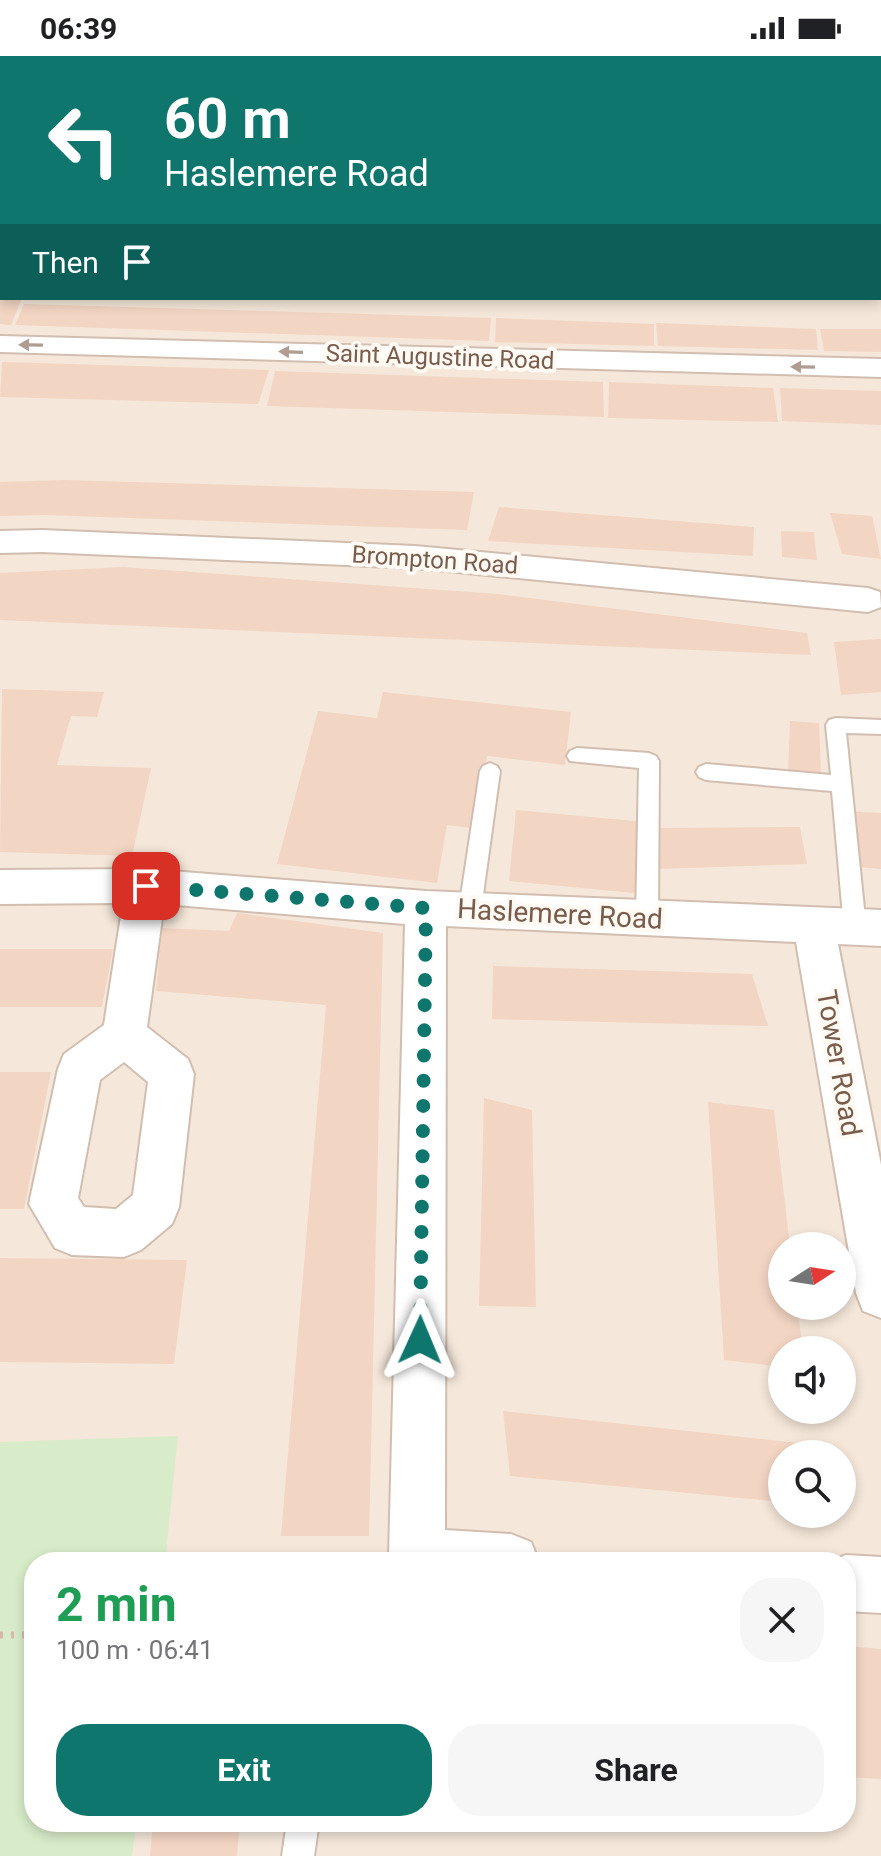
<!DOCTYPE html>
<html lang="en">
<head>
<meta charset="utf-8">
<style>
  :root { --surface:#fff; --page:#f6f6f6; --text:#202124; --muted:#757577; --accent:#0f766e }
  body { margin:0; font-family:Roboto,sans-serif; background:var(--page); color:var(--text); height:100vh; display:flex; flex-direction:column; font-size:30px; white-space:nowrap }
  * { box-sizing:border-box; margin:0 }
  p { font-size:26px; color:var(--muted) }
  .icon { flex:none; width:44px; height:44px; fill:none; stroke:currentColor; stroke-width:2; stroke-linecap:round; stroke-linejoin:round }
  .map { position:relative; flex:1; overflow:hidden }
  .details { position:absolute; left:24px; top:1496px; width:832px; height:280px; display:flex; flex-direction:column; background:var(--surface); border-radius:32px; box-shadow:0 4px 12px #0003 }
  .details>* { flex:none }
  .hud { position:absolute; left:0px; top:0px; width:882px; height:244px; box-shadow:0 4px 12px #0003; background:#0f766e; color:#fff; overflow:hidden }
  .needle { width:52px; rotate:78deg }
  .fabs { position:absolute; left:768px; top:1176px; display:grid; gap:16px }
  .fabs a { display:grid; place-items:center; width:88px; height:88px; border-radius:50%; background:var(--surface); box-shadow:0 4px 12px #0003; font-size:40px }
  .pin { position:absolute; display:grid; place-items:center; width:68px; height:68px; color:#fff; margin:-34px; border-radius:16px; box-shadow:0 4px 12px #0006 }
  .me { position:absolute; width:88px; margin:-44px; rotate:1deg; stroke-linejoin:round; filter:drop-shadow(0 0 6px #0008) }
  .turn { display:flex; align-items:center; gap:28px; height:168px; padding:0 32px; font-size:36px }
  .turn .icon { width:104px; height:104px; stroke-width:2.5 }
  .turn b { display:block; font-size:56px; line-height:68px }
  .then { display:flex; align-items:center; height:76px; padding:0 32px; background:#0003; gap:16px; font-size:30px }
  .round { display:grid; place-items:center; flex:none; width:84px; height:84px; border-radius:32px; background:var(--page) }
  .head { display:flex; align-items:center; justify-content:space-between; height:136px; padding:0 32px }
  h1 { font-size:48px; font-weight:700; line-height:60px; color:#1e9e55 }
  .cta { display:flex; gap:16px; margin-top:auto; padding:16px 32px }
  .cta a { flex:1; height:92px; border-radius:32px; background:var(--accent); color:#fff; font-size:32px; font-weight:700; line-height:92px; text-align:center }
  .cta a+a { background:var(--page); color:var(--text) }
  .status { display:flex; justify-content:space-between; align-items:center; height:56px; padding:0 40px; background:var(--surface); direction:ltr }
  .status svg { height:22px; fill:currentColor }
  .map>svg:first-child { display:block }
  .residential { fill:#f5e8da; fill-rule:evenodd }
  .green { fill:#d8ecc9 }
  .building { fill:#f3d5c3 }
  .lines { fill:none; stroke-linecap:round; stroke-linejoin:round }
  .service-casing { stroke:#d1beb0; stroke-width:4 }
  .minor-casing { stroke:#d1beb0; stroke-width:4 }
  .path { stroke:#d9b8a5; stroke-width:7; stroke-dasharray:3 8; stroke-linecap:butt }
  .service { fill:#fff; fill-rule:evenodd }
  .minor { fill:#fff; fill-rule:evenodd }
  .oneway { fill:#af9d94 }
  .route { stroke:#0f766e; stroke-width:14; stroke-dasharray:0 25.2 }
  .labels { text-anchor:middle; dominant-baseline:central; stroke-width:8; stroke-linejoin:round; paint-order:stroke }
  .far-street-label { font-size:24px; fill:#7a5c4d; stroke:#fffaf3 }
  .street-label { font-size:28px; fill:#7a5c4d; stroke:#fffaf3 }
</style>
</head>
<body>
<div class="status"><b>06:39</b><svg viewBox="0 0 49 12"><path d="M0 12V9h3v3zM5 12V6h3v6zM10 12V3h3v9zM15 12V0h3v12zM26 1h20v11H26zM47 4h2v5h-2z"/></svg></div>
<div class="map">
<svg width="881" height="1800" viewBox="0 0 881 1800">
  <rect width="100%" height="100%" fill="#fdf6ec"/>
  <path class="residential" d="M0,0H881V1800H0ZM2,2H880V242H2ZM782,1190H842V1250H782ZM782,1294H842V1354H782ZM782,1398H842V1458H782ZM34,1506H846V1766H34Z"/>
  <path class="green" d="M178,1380L165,1506H34V1766H136L132,1800H0V1386Z"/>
  <g class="building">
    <path d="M0,242H22L11,269L0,268Z"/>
    <path d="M24,248L335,257L491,262L489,285L15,269Z"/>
    <path d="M496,262L654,268V290L495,286Z"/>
    <path d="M656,267L816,273L818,294L658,290Z"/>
    <path d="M820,273H881V296L824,295Z"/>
    <path d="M2,306L269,314L258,348L0,341Z"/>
    <path d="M275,315L603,326L604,361L267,350Z"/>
    <path d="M609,326L773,332L778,366L608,362Z"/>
    <path d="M780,332L881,335V369L782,365Z"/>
    <path d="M64,424L474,436L467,474L46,459L0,460V426Z"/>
    <path d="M499,451L754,471L753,500L488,485Z"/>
    <path d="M830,457L872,460L881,503L842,498Z"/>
    <path d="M781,475L814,476L817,504L782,501Z"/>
    <path d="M123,511L498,538L807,577L811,599L0,564V517Z"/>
    <path d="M881,583V636L841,639L834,586Z"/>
    <path d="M2,633L104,636L97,661L71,660L57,709L151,712L132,800L0,796Z"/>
    <path d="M383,636L571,656L565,709L487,700L477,773L447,769L437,827L277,808L318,655L377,662Z"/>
    <path d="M790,665L819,667L821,716L788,717Z"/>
    <path d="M516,754L645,766L644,838L509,825Z"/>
    <path d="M845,755L881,757V813L858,811Z"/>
    <path d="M800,771L807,808L658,813L657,772Z"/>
    <path d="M237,857L383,877L369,1480H281L326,949L156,935L162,872L229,875Z"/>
    <path d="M0,893H113L102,951H0Z"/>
    <path d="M493,910L752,918L768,970L492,963Z"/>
    <path d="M0,1016H51L24,1153H0Z"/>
    <path d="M484,1042L532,1054L536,1251L479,1250Z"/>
    <path d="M708,1046L774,1054L790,1190H782V1250H797L803,1294H782V1311L724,1304Z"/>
    <path d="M0,1202L187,1204L174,1308L0,1306Z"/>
    <path d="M503,1355L826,1390L824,1398H782V1446L510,1420Z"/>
    <path d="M846,1590L881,1593V1723L846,1721Z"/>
    <path d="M153,1766H240L237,1800H150Z"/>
  </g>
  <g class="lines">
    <defs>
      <g id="service">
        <path d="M663,0H675L676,2H664Z"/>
        <rect x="0" y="192" width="2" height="8"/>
        <path d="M836,662L881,664V678L846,677L866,872L863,879L855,881L847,879L844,872L832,735L706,724L699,721L696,716L699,711L706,708L831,719L826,669L829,664Z"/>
        <path d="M577,692L649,697L656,700L659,705L658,863L655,869L647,872L639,869L636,863L639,712L570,705L567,700L570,695Z"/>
        <path d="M490,707L497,710L500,715L481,853L478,859L470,862L462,859L459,853L480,715L483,710Z"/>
        <path d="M287,1766H319L314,1800H282Z"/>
      </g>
      <g id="minor">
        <rect x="100" y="0" width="22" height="2"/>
        <path d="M327,0H349L350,2H328Z"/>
        <rect x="553" y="0" width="22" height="2"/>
        <path d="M776,0H798L799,2H777Z"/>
        <rect x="880" y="16" width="1" height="14"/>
        <rect x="0" y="78" width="2" height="14"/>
        <rect x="880" y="109" width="1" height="14"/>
        <rect x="880" y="216" width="1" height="16"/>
        <path d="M0,280L881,303V321L0,296Z"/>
        <path d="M42,474L415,490L868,532L880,536L881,551L868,556L415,512L42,496L0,497V475Z"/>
        <path d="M146,813L426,835L881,854V890L838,888L881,1109V1262L863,1255L856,1237L796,886L446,870L445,1474L511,1478L531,1486L539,1506H392L389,1500L405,868L164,848L147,971L188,1003L194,1018L179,1151L172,1168L141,1194L124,1201L72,1199L55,1192L29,1148L58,1013L64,998L104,969L123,847L0,848V814ZM124,1006L148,1026L133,1139L116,1153L84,1151L78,1142L100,1024Z"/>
        <path d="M846,1499L881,1501V1557L846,1555V1506H829Z"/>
      </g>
    </defs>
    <use href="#service" class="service-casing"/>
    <use href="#minor" class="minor-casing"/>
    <path class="path" d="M0,1579H34"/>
    <use href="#service" class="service"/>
    <use href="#minor" class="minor"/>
  </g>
  <defs><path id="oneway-solid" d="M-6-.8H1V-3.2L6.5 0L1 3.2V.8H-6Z" transform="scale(2)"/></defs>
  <g class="oneway">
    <use href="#oneway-solid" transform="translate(31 289) rotate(-179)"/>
    <use href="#oneway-solid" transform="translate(291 296) rotate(-178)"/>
    <use href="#oneway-solid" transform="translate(803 311) rotate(-179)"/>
  </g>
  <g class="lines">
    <path class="route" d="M146,830L426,852L420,1284"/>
  </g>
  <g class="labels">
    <g class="far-street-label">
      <text transform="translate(440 301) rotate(2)">Saint Augustine Road</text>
      <text transform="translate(435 504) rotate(4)">Brompton Road</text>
    </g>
    <g class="street-label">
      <text transform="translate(560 858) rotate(3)">Haslemere Road</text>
      <text transform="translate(839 1007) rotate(80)">Tower Road</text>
    </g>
  </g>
</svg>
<div class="fabs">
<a><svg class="needle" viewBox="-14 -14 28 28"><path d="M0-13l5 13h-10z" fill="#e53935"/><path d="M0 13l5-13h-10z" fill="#757577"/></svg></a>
<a><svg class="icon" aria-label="sound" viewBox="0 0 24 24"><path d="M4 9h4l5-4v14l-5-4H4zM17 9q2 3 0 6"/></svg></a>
<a><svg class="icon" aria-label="search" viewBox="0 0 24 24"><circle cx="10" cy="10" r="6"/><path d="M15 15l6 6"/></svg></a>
</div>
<div class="pin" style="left:146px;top:830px;background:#d93025"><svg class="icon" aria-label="arrive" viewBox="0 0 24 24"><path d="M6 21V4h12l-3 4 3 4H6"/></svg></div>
<svg class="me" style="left:420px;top:1284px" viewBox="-20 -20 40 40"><path d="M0-17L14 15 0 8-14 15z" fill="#0f766e" stroke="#fff" stroke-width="4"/></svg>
<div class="hud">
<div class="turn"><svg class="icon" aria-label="left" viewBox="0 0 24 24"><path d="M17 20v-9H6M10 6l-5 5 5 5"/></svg><div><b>60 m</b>Haslemere Road</div></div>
<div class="then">Then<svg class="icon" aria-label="arrive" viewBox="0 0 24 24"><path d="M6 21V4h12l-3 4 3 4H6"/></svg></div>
</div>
<section class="details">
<div class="head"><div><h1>2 min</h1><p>100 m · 06:41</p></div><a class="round"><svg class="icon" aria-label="close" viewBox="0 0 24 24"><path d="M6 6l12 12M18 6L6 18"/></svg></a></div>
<div class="cta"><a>Exit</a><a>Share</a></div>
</section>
</div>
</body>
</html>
